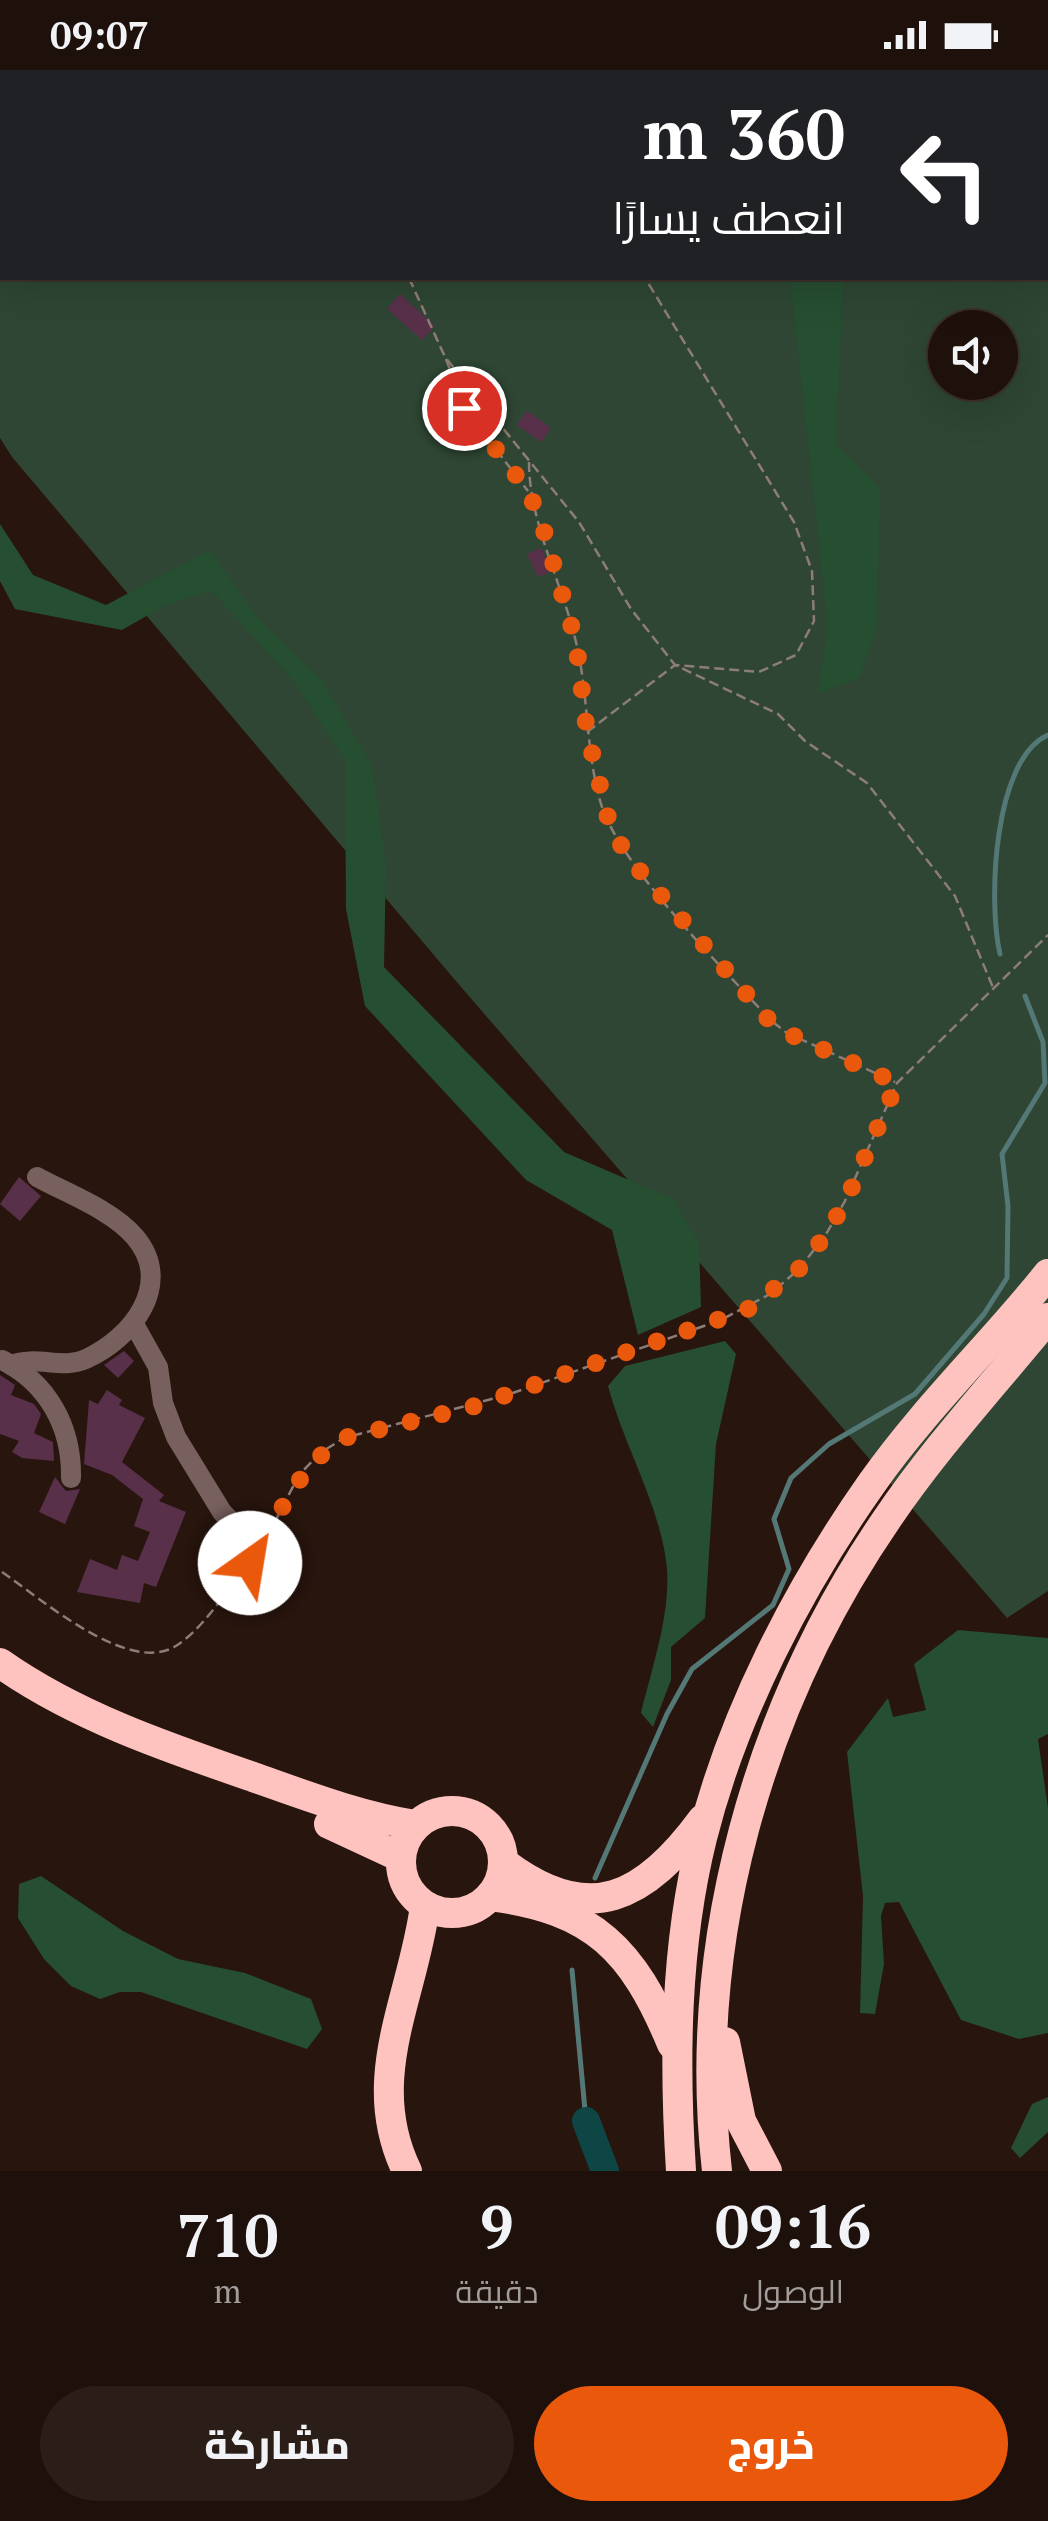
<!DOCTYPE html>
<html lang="ar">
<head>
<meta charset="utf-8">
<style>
  :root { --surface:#1e100a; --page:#2b1e18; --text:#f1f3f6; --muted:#a19d9c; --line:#3c302b; --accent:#ea580c }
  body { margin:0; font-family:"PT Serif",Cairo,serif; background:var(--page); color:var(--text); direction:rtl; height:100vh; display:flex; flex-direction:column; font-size:38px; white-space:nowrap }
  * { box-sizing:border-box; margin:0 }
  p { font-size:32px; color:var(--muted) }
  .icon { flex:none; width:55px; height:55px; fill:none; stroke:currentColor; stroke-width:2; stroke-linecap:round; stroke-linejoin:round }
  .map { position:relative; height:2101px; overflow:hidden; direction:ltr }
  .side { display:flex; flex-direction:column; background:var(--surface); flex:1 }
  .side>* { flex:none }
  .top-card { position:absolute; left:0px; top:0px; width:1050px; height:210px; box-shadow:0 10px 40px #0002,0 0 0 2px var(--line); direction:rtl; background:#202124; color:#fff; overflow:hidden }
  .tools { position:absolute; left:928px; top:240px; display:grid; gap:20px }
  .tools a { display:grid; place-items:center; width:90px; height:90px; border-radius:50%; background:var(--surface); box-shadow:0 10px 40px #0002,0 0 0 2px var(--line); font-size:50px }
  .pin { position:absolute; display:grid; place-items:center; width:85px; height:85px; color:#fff; margin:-42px; border:5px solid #fff; border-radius:50%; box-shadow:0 2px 10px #0007 }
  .me { position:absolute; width:110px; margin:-55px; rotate:32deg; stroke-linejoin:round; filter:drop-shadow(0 0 8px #0008) }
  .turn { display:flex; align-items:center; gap:35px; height:210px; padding:0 40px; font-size:45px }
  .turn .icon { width:130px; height:130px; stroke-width:2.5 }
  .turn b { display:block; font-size:70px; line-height:85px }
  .eta { display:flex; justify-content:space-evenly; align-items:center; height:170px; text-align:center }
  .eta b { font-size:60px; font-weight:800; line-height:70px }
  .cta { display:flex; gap:20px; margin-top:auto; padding:20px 40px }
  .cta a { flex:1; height:115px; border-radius:60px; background:var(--accent); color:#fff; font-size:40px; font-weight:800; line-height:115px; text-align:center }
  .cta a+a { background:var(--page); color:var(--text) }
  .status { display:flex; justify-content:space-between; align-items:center; height:70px; padding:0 50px; background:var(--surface); direction:ltr }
  .status svg { height:28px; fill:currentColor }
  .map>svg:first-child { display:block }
  .green { fill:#2e4633; fill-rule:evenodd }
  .forest { fill:#264e31 }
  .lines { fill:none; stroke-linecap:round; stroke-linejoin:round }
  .stream { stroke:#547876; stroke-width:5 }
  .river { stroke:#0e4646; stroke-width:28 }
  .building { fill:#58304a }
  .path { stroke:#8d7d76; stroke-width:2.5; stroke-dasharray:10 5; stroke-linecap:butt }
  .street { stroke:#78605e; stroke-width:20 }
  .highway { stroke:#fec3bf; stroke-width:30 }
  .route { stroke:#ea580c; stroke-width:18; stroke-dasharray:0 32.4 }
</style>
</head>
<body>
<div class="status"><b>09:07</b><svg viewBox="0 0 49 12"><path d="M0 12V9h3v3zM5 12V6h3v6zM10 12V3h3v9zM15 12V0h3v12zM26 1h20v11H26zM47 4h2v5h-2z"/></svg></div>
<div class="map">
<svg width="1048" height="2101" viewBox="0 0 1048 2101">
  <rect width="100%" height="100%" fill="#28150d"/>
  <path class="green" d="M0,0H1048V1521L1007,1548L455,910L12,387L0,368ZM2,2H1048V208H2ZM945,258H1000V312H945Z"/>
  <g class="forest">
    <path d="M790,208H843L836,374L880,419L877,556L860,608L818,623L828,557Z"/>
    <path d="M0,454L33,505L106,535L210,480L259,550L322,610L372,696L386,794L384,897L564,1082L673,1129L699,1174L701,1237L638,1265L612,1160L526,1110L365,936L346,839L345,690L294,612L212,521L166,535L122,560L15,539L0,511Z"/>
    <path d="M725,1271L736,1284L716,1374L705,1548L671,1577V1610L653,1657L641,1643C652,1597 670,1547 667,1499C661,1436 624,1377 608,1316L625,1296Z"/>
    <path d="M958,1560L1048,1568V1664L1038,1669L1048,1738V1963L1019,1969L961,1950L899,1832L885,1833L881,1846L884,1894L875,1944L860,1943L863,1826L847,1682L888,1628L893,1647L926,1640L914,1594Z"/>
    <path d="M41,1806L123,1861L178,1889L245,1903L311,1929L322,1959L307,1979L141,1922H120L100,1929L71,1916L44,1889L18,1848L19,1814Z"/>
    <path d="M1048,2027V2062L1020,2088L1011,2078L1032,2034Z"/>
  </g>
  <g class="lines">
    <g class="stream">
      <path d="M1000,884C988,833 993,689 1048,665"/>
      <path d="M595,1808L667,1644L692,1599L773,1535L789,1499L774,1449L791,1408L829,1374L915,1324L984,1244L1007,1208L1008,1136L1002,1084L1045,1013L1043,972L1025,926"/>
      <path d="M572,1900L586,2051"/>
    </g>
    <path class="river" d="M586,2051L605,2101"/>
  </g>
  <g class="building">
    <path d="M400,224L435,256L422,270L387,239Z"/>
    <path d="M527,341L551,358L541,372L517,355Z"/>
    <path d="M541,478L552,501L538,507L527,484Z"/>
    <path d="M19,1107L41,1126L20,1151L0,1134Z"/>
    <path d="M124,1281L134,1291L118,1308L104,1295Z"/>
    <path d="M0,1305L15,1315L11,1325L34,1334L41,1344L34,1363L53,1372L54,1391L22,1388L12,1382L19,1371L0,1364Z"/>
    <path d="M107,1320L122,1330L119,1335L145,1348L122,1392L164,1425L159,1431L186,1442L156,1517L144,1513L140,1533L77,1522L90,1489L117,1500L122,1485L138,1491L150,1462L134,1456L143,1429L112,1405L84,1394L89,1330L98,1334Z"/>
    <path d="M55,1407L66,1421L80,1419L65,1454L39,1442Z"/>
  </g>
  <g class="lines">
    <g class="path">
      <path d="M219,0V2"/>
      <path d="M666,2L668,0"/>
      <path d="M316,208L321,211"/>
      <path d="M409,208L445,287L579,452L631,539L675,595L778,644L805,671L867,713L955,826L994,920"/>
      <path d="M446,289L464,338L528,421"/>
      <path d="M529,392C529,451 561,511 575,568C589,622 585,680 601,734C621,798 722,896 769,949L787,963L895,1012"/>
      <path d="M587,662L675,595L759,602L796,585L814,551L812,501L794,452L645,208"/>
      <path d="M268,1465L299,1405L320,1383L344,1368L507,1325L721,1250L770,1224L798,1200L825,1166L845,1131L897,1013L1048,865"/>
      <path d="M2,1502C40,1528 127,1604 174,1577C202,1561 226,1521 247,1496"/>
    </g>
    <g class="street">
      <path d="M134,1254L158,1297L163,1333L176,1367L222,1442L259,1480"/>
      <path d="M2,1290C48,1313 72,1357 71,1408"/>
      <path d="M11,1295C37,1285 62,1300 86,1289C131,1269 175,1214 135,1167C112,1140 68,1124 37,1107"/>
    </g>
    <g class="highway">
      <path d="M0,1593C75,1646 166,1677 253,1707C307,1726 359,1746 415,1755"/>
      <circle cx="452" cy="1792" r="51"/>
      <path d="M329,1754L400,1787"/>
      <path d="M504,1793C590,1858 645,1828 703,1749"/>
      <path d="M490,1826C594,1839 633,1880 672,1974"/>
      <path d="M725,1972L741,2051L767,2101"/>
      <path d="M407,2101C362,2009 413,1928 425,1836"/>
      <path d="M681,2101C674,1991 675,1877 702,1768C733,1644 798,1518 872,1413C924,1339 991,1275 1048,1204"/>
      <path d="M717,2101C691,1873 758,1637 887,1449C935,1378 994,1314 1048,1248"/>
    </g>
  </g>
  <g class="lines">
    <path class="route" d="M250,1493C280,1447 296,1397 344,1368L475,1336L748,1239L798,1200L825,1166L846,1131L897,1013L787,963L769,950L633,793L611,760L587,662L576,572L544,461L529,422L464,338"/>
  </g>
</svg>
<div class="tools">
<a><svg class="icon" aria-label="sound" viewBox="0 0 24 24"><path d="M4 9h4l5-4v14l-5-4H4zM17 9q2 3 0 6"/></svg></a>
</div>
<div class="pin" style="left:464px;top:338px;background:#d93025"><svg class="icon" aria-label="arrive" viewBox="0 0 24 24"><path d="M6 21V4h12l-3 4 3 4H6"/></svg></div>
<svg class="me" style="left:250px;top:1493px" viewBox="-20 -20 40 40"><circle r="19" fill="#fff"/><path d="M0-13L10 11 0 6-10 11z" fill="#ea580c"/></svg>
<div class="top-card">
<div class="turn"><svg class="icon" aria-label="left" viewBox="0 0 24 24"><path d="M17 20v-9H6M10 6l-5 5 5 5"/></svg><div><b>360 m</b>انعطف يسارًا</div></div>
</div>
</div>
<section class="side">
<div class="eta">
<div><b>09:16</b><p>الوصول</p></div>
<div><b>9</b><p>دقيقة</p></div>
<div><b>710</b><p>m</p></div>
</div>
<div class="cta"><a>خروج</a><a>مشاركة</a></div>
</section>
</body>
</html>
